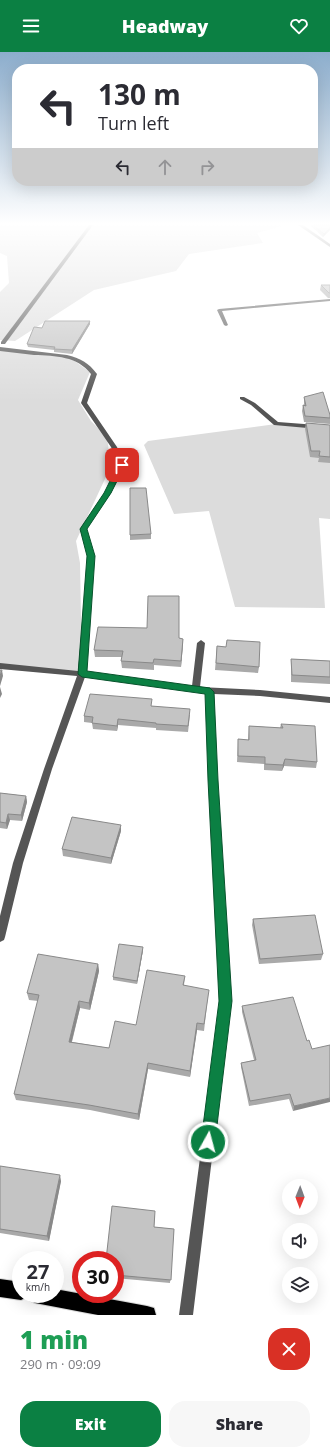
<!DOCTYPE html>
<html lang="en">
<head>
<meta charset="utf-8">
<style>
  :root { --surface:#fff; --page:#f7f7f7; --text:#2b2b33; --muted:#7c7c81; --accent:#0b8043 }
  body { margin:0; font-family:"Open Sans",sans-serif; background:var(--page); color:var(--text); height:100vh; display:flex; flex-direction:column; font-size:15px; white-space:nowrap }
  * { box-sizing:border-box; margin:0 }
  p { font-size:13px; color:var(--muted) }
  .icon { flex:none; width:22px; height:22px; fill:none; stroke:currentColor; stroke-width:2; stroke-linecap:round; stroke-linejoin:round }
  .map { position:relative; height:1263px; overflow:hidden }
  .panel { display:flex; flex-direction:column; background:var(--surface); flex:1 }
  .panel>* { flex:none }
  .hud { position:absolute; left:12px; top:12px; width:306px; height:122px; border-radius:16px; box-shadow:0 4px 16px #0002; background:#fff; color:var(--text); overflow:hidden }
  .needle { width:26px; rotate:181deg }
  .controls { position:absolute; left:282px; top:1127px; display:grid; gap:8px }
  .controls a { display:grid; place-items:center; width:36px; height:36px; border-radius:50%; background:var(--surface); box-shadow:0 4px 16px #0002; font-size:20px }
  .speed { position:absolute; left:12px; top:1199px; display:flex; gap:8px; font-size:20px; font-weight:700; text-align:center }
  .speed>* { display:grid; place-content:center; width:52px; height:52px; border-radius:50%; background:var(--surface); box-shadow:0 4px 16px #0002; line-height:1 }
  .speed small { font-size:10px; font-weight:400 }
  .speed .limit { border:6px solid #d22; background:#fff; color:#111 }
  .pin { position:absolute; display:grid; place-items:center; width:34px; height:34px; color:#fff; margin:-17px; border-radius:8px; box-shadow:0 2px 6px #0006 }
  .me { position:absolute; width:44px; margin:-22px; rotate:7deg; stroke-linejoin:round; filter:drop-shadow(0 0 3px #0008) }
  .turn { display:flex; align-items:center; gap:14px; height:84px; padding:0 20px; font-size:18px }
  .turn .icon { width:52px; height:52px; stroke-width:2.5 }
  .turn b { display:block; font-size:28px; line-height:34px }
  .lanes { display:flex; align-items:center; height:38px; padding:0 20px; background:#0003; justify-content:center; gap:20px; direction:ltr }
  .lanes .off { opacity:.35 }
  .round { display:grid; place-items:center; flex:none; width:42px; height:42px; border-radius:16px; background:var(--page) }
  .overview { display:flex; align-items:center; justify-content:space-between; height:68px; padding:0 20px }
  h1 { font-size:24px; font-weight:800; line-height:30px; color:#1e9e55 }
  .cta { display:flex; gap:8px; margin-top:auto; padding:8px 20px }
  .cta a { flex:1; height:46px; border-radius:16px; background:var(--accent); color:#fff; font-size:16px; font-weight:800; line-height:46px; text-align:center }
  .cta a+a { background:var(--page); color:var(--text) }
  header { display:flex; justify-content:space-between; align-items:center; height:52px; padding:0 20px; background:var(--accent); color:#fff; font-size:18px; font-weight:800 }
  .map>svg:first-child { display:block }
  .green { fill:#dcdcdc }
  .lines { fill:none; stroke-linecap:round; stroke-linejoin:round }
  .trunk-casing { stroke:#dbdbdb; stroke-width:2 }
  .minor { fill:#555; fill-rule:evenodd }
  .trunk { fill:#000; fill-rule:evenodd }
  .wall { fill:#a9a9a9 }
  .shaded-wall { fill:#898989 }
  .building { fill:#c4c4c4; stroke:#898989 }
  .route { fill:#0b8043; stroke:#07532c }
</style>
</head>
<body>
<header><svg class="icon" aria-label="menu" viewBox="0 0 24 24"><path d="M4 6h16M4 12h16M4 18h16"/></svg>Headway<svg class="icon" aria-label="heart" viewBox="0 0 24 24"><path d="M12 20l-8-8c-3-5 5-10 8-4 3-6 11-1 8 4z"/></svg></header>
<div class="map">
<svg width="330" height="1263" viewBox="0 0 330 1263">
  <rect width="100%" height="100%" fill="#fff"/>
  <g class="green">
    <path d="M0,173H285L257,181L263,191L189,202L176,219L94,238L15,289L0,288V240L9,231L7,204L0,201Z"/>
    <path d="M0,297L69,305L90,320L78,348L91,369L107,385L111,414L76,489L80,511L82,622L0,614Z"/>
    <path d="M276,372L330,376V467L319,466L325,556L235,555L209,459L174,462L144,393L148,389Z"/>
  </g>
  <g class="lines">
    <defs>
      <path id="trunk" d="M0,1227L21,1230V1242H55V1237L147,1254L154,1256L156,1263H98L35,1251L29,1248L27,1245L21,1248L0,1245Z"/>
    </defs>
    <use href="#trunk" class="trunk-casing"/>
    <g class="minor">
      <path d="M89,173H93L5,292H1V290Z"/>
      <path d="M298,173H303L330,192V195Z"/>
      <path d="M330,247V249L222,259L228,273L226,274L224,273L217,258L219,257Z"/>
      <path d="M0,295L67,303C80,306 89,311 97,322L87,351L117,395L125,413L111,441L86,477L94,504L86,620L192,634L197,591L201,588L205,591L200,635L260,638L330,645V651L260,644L214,642L217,728L231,949L193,1263H179L221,949L209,728L206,641L85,625L52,717L23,811L5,885L4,888L0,890V864L13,811L44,717L77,624L0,617V611L78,619L88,504L80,477L105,441L119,413L111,395L81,351L91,322C77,304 56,304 34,303C23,302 11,300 0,299Z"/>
      <path d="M240,345H244L255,351L278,370L330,374V378L274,373L251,353L240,347Z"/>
    </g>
    <use href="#trunk" class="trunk"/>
  </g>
  <g class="wall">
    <path d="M310,173H329L330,174V178L323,185Z"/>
    <path d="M321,233H330V246H328L320,238Z"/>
    <path d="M90,269V272L72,302L54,300V298L28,295L27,292L42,276Z"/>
    <path d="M304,345L330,363V372L304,370L302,359L303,353H304Z"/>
    <path d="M306,371L330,373V411L318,410L319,406L310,405L305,377Z"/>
    <path d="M151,482V487L130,488V483Z"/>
    <path d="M179,586L183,587L181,615L154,613V618L122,616L121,609L122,605H95L94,598Z"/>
    <path d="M217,594L226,595L259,615L258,621L215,618Z"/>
    <path d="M291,607L330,609V632L291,630Z"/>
    <path d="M152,654L190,663L188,680L156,678V676L118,673L117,679L93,677L92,671L84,670V664Z"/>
    <path d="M281,672L317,710L316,716L284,714L282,719L264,718V712L237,710L238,687L248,688L249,674L280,676Z"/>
    <path d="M0,741L26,744L27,750L22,769L10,768L7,777L0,776Z"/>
    <path d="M121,779L111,812L63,804L62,797Z"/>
    <path d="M253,867L323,902L321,908L259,912L252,873Z"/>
    <path d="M143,898L137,932L113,928V925Z"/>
    <path d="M98,912L99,919L90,958L80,956L72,990L109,996L136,973L185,924L184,933L208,944L204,979L197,978L190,1025L148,1017L139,1068L90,1058L16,1048L14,1042L38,949L29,948L27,941Z"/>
    <path d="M242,954L307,989L312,997L293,1059L289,1047L249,1054L241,1015V1011L254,1008L242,960Z"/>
    <path d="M0,1114L61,1129L49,1189L0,1181Z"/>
    <path d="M155,1163L154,1175L174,1177L170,1231L115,1226V1208Z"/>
  </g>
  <g class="shaded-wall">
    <path d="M330,176V178L323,185L324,182Z"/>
    <path d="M90,269V272L72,302V298Z"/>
    <path d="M183,587V593L181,615V609Z"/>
    <path d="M2,618L3,624L0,634V624Z"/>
    <path d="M0,635L2,642L0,646Z"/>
    <path d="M118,667V673L117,679V674Z"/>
    <path d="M285,707L284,714L282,719L283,713Z"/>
    <path d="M26,744L27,750L22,769L21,763Z"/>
    <path d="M8,762L10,768L7,777L6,771Z"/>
    <path d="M121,773V779L111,812V806Z"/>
    <path d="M143,895V898L137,932V929Z"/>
    <path d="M98,912L99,919L90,958L89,951Z"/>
    <path d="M79,949L80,956L70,996L69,990Z"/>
    <path d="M197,971V978L190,1025V1019Z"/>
    <path d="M148,1011V1017L139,1068L138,1062Z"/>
    <path d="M330,1046V1050L293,1059L294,1054Z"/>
    <path d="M60,1123L61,1129L49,1189L47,1184Z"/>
  </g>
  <g class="building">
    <path d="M313,173H329L330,174V176L324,182Z"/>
    <path d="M321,233H330V241H329Z"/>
    <path d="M45,269H90L72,298L54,297L55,295L27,292L34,275L42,276Z"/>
    <path d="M323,340L330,363V366L305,364L303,353L306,354L304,345Z"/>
    <path d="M306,371L330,373V405L319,404L320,399H311Z"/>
    <path d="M130,436H146L151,482L130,483Z"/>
    <path d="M148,544H179V586L183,587L181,609L154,607L153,611L121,609L123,599L94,598L98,575L147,576Z"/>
    <path d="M227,588L260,590L259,615L216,611L217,594L226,595Z"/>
    <path d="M291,607L330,609V625L292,623Z"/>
    <path d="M0,618H2L0,624Z"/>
    <path d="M90,642L152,647L151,654L190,657L188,674L156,672V671L118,667L117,674L92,671L93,665L84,664Z"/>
    <path d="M281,672L315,674L317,710L285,707L283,713L265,712V705L238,704V687L249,688V674L283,676Z"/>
    <path d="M0,741L26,744L21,763L8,762L6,771L0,770Z"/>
    <path d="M72,765L121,773L111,806L62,797Z"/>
    <path d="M315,863L323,902L260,907L253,867Z"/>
    <path d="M119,892L143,895L137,929L113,925Z"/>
    <path d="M38,902L98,912L89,951L79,949L69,990L109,996L115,969L136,973L147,918L185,924L183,933L209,938L204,972L197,971L190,1019L148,1011L138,1062L89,1053L14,1042L39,943L27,941Z"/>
    <path d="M293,945L307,989L309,988L312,997L330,993V1046L294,1054L290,1042L250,1049L241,1011L256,1008L242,954Z"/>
    <path d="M0,1114L60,1123L47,1184L0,1177Z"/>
    <path d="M112,1154L155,1159L154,1175L174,1177L171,1228L115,1223V1208H106Z"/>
  </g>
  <linearGradient id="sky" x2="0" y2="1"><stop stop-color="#8cadcc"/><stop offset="0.49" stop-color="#fff"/><stop offset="1" stop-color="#fff" stop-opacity="0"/></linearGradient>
  <rect width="330" height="350" fill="url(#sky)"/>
  <path class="route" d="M122,411L125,413L111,441L87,477L95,504L87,619L210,636L214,640L218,728L232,949L215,1090L213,1095L208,1097L203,1095L201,1090L219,949L208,728L205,642L82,625L78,622L87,504L80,477L104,441L118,413Z"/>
</svg>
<div class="controls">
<a><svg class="needle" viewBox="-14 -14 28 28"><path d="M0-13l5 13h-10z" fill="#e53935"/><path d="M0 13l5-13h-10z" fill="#7c7c81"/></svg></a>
<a><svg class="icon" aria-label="sound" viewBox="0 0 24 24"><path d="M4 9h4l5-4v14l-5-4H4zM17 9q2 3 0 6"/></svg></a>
<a><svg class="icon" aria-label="layers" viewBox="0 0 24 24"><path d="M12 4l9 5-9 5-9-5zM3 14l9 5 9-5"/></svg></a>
</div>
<div class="speed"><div>27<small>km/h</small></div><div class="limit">30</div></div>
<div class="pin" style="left:122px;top:413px;background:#d93025"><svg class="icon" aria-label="arrive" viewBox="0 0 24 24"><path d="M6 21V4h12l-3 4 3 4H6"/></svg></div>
<svg class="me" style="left:208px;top:1090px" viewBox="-20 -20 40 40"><circle r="17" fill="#0b8043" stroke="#fff" stroke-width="3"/><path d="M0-11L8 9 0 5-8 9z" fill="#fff"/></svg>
<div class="hud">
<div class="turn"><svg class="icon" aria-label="left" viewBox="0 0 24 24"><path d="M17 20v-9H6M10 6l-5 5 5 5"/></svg><div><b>130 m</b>Turn left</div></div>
<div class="lanes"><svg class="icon" aria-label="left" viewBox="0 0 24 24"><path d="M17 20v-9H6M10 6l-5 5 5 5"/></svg><svg class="icon off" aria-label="ahead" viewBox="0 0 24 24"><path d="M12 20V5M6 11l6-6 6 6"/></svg><svg class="icon off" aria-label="right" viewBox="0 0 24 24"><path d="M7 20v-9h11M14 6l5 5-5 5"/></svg></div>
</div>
</div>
<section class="panel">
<div class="overview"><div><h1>1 min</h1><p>290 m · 09:09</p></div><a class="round" style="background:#d93025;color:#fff"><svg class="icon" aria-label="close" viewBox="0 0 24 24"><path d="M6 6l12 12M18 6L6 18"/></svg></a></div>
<div class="cta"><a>Exit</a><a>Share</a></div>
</section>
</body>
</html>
